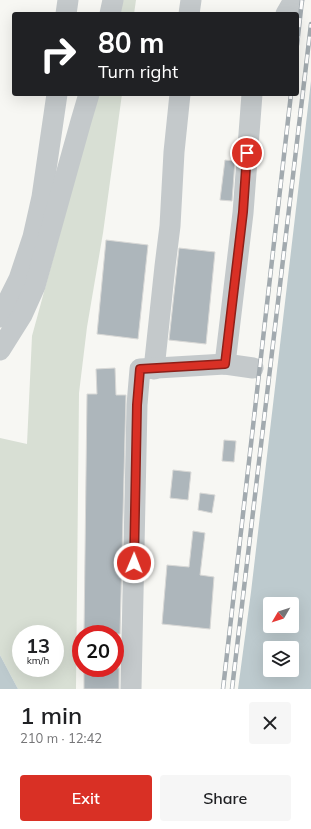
<!DOCTYPE html>
<html lang="en">
<head>
<meta charset="utf-8">
<style>
  :root { --surface:#fff; --page:#f6f6f6; --text:#202124; --muted:#757577; --accent:#d93025 }
  body { margin:0; font-family:Mulish,sans-serif; background:var(--page); color:var(--text); height:100vh; display:flex; flex-direction:column; font-size:15px; white-space:nowrap }
  * { box-sizing:border-box; margin:0 }
  p { font-size:13px; color:var(--muted) }
  .icon { flex:none; width:22px; height:22px; fill:none; stroke:currentColor; stroke-width:2; stroke-linecap:round; stroke-linejoin:round }
  .map { position:relative; height:689px; overflow:hidden }
  .details { display:flex; flex-direction:column; background:var(--surface); flex:1 }
  .details>* { flex:none }
  .banner { position:absolute; left:12px; top:12px; width:287px; height:84px; border-radius:4px; box-shadow:0 4px 16px #0002; background:#202124; color:#fff; overflow:hidden }
  .needle { width:26px; rotate:231deg }
  .buttons { position:absolute; left:263px; top:597px; display:grid; gap:8px }
  .buttons a { display:grid; place-items:center; width:36px; height:36px; border-radius:4px; background:var(--surface); box-shadow:0 4px 16px #0002; font-size:20px }
  .speed { position:absolute; left:12px; top:625px; display:flex; gap:8px; font-size:20px; font-weight:700; text-align:center }
  .speed>* { display:grid; place-content:center; width:52px; height:52px; border-radius:50%; background:var(--surface); box-shadow:0 4px 16px #0002; line-height:1 }
  .speed small { font-size:10px; font-weight:400 }
  .speed .limit { border:6px solid #d22; background:#fff; color:#111 }
  .pin { position:absolute; display:grid; place-items:center; width:34px; height:34px; color:#fff; margin:-17px; border:2px solid #fff; border-radius:50%; box-shadow:0 1px 4px #0007 }
  .me { position:absolute; width:44px; margin:-22px; rotate:1deg; stroke-linejoin:round; filter:drop-shadow(0 0 3px #0008) }
  .turn { display:flex; align-items:center; gap:14px; height:84px; padding:0 20px; font-size:18px }
  .turn .icon { width:52px; height:52px; stroke-width:2.5 }
  .turn b { display:block; font-size:28px; line-height:34px }
  .round { display:grid; place-items:center; flex:none; width:42px; height:42px; border-radius:4px; background:var(--page) }
  .headline { display:flex; align-items:center; justify-content:space-between; height:68px; padding:0 20px }
  h1 { font-size:24px; font-weight:600; line-height:30px }
  .cta { display:flex; gap:8px; margin-top:auto; padding:8px 20px }
  .cta a { flex:1; height:46px; border-radius:4px; background:var(--accent); color:#fff; font-size:16px; font-weight:600; line-height:46px; text-align:center }
  .cta a+a { background:var(--page); color:var(--text) }
  .map>svg:first-child { display:block }
  .green { fill:#d8dfd4; fill-rule:evenodd }
  .water { fill:#bdcace; fill-rule:evenodd }
  .building { fill:#adb6bb; stroke:#d8d8d6 }
  .lines { fill:none; stroke-linecap:round; stroke-linejoin:round }
  .minor { stroke:#c4c9cb; stroke-width:21 }
  .rail-casing { stroke:#a2aaaf; stroke-width:4.5 }
  .rail { stroke:#fff; stroke-width:3; stroke-dasharray:9; stroke-linecap:butt }
  .route-casing { stroke:#8d1f18; stroke-width:10 }
  .route { stroke:#d93025; stroke-width:7 }
</style>
</head>
<body>
<div class="map">
<svg width="311" height="689" viewBox="0 0 311 689">
  <rect width="100%" height="100%" fill="#f7f7f3"/>
  <g class="green">
    <path d="M116,0H136L134,14H119Z"/>
    <path d="M98,94H122L103,233L87,327L79,393L76,689H18L0,655V438L27,444L32,336ZM21,634H55V668H21Z"/>
  </g>
  <g class="water">
    <path d="M311,81V689H238L251,592ZM270,604H292V626H270ZM270,648H292V670H270Z"/>
    <path d="M0,655L18,689H0Z"/>
  </g>
  <g class="building">
    <path d="M225,160L235,161L232,201L220,200Z"/>
    <path d="M106,240L148,245L138,339L97,334Z"/>
    <path d="M179,248L215,252L206,344L169,340Z"/>
    <path d="M115,368L116,395H126L120,634H84L87,394H97L96,369Z"/>
    <path d="M224,440L236,441L234,462L222,461Z"/>
    <path d="M173,470L191,472L188,500L170,498Z"/>
    <path d="M200,493L215,495L212,513L198,510Z"/>
    <path d="M193,531L205,533L200,575L214,577L210,629L162,624L167,565L189,567Z"/>
    <rect x="84" y="668" width="35" height="21"/>
  </g>
  <g class="lines">
    <g class="minor">
      <path d="M66,14L68,0"/>
      <path d="M110,14L113,0"/>
      <path d="M189,14L191,0"/>
      <path d="M286,14L294,0"/>
      <path d="M0,317L19,279L33,237L42,197L57,94"/>
      <path d="M0,350L22,315L35,286L81,121L89,94"/>
      <path d="M225,364L243,213L252,94"/>
      <path d="M154,369L165,266L170,226L174,152L180,94"/>
      <path d="M131,689L137,405L140,369L225,364L253,368"/>
    </g>
    <defs>
      <g id="rail">
        <path d="M297,45L302,0"/>
        <path d="M223,689L291,94"/>
        <path d="M232,689L311,24"/>
      </g>
    </defs>
    <use href="#rail" class="rail-casing"/>
    <use href="#rail" class="rail"/>
  </g>
  <g class="lines">
    <defs>
      <path id="route" d="M134,563L137,405L140,369L225,364L243,212L247,153"/>
    </defs>
    <use href="#route" class="route-casing"/>
    <use href="#route" class="route"/>
  </g>
</svg>
<div class="buttons">
<a><svg class="needle" viewBox="-14 -14 28 28"><path d="M0-13l5 13h-10z" fill="#e53935"/><path d="M0 13l5-13h-10z" fill="#757577"/></svg></a>
<a><svg class="icon" aria-label="layers" viewBox="0 0 24 24"><path d="M12 4l9 5-9 5-9-5zM3 14l9 5 9-5"/></svg></a>
</div>
<div class="speed"><div>13<small>km/h</small></div><div class="limit">20</div></div>
<div class="pin" style="left:247px;top:153px;background:#d93025"><svg class="icon" aria-label="arrive" viewBox="0 0 24 24"><path d="M6 21V4h12l-3 4 3 4H6"/></svg></div>
<svg class="me" style="left:134px;top:563px" viewBox="-20 -20 40 40"><circle r="17" fill="#d93025" stroke="#fff" stroke-width="3"/><path d="M0-11L8 9 0 5-8 9z" fill="#fff"/></svg>
<div class="banner">
<div class="turn"><svg class="icon" aria-label="right" viewBox="0 0 24 24"><path d="M7 20v-9h11M14 6l5 5-5 5"/></svg><div><b>80 m</b>Turn right</div></div>
</div>
</div>
<section class="details">
<div class="headline"><div><h1>1 min</h1><p>210 m · 12:42</p></div><a class="round"><svg class="icon" aria-label="close" viewBox="0 0 24 24"><path d="M6 6l12 12M18 6L6 18"/></svg></a></div>
<div class="cta"><a>Exit</a><a>Share</a></div>
</section>
</body>
</html>
